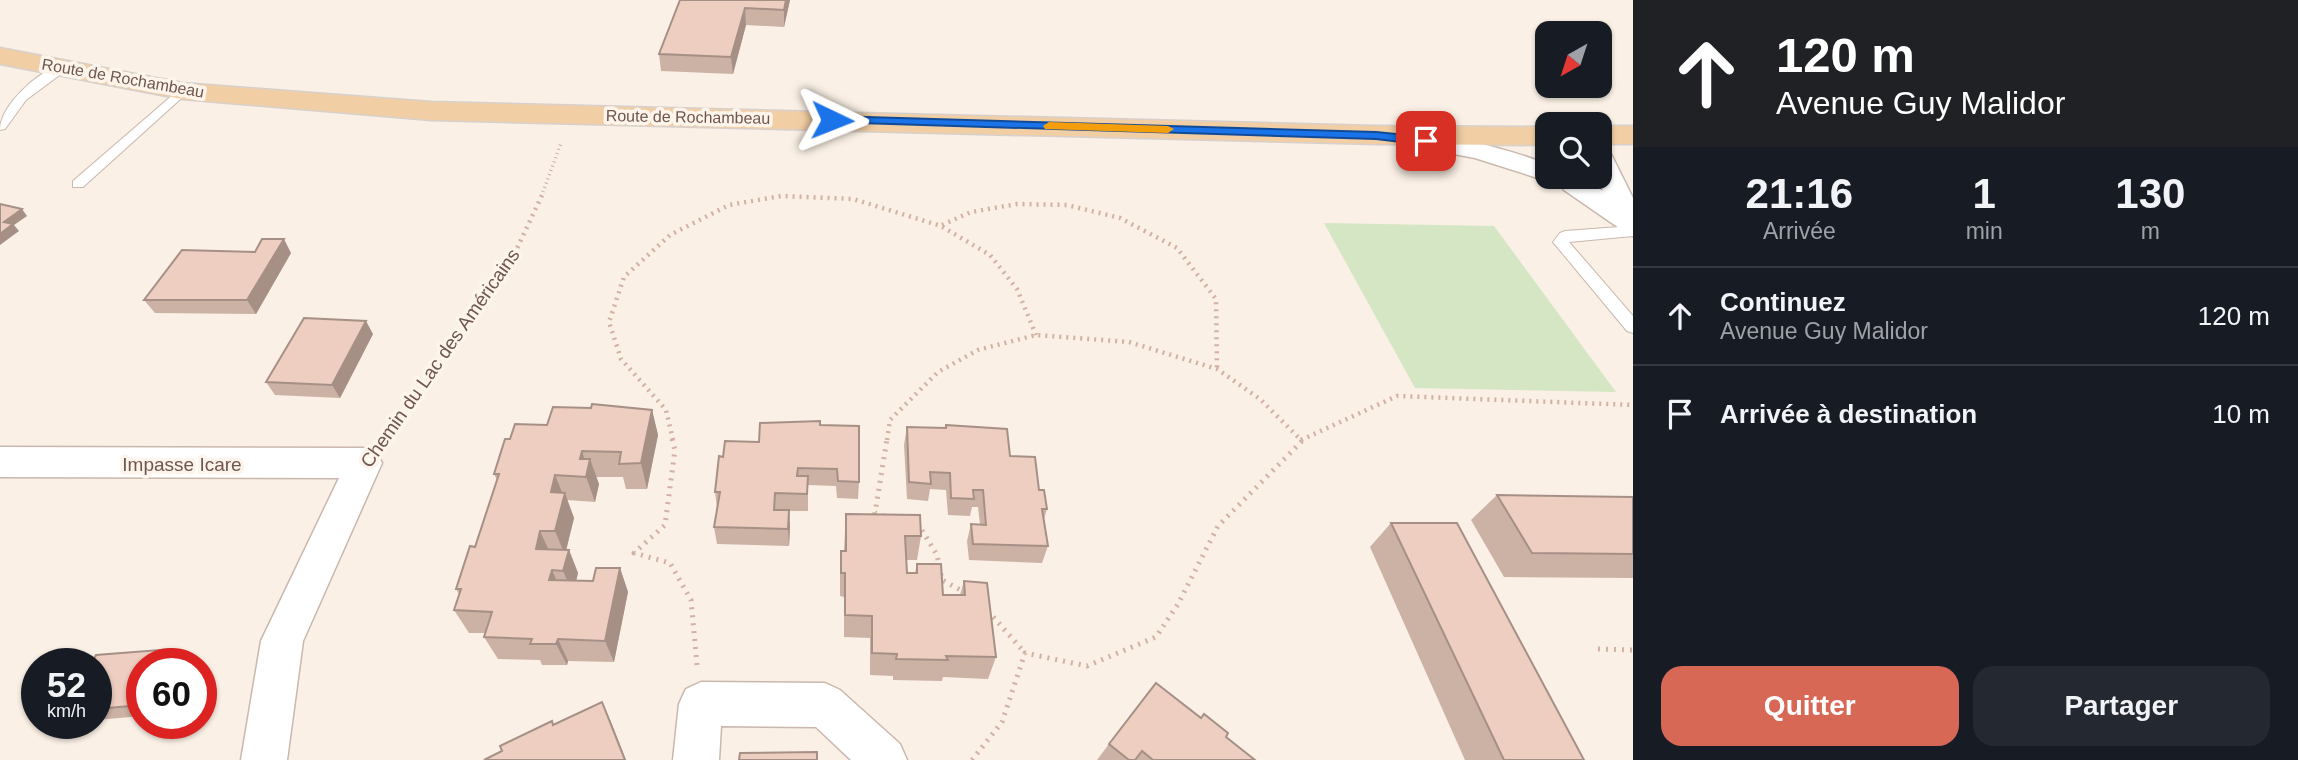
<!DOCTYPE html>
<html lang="fr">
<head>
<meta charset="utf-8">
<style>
  :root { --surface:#171b24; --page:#242831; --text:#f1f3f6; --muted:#9ea1a6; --line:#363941; --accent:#d86856 }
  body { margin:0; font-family:Helvetica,sans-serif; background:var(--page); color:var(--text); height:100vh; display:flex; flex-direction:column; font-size:26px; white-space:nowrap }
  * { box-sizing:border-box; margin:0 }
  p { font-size:23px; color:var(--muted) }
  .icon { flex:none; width:38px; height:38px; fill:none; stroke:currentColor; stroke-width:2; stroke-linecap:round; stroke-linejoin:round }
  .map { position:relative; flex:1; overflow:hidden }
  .side { display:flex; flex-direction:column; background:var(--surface); width:665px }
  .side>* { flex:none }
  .guide { background:#202124; color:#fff; overflow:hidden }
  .needle { width:46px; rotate:219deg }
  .controls { position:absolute; left:1535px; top:21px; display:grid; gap:14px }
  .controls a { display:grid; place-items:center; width:77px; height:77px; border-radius:14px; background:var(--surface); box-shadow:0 2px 5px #0004; font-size:35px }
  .speed { position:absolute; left:21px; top:648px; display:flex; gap:14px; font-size:35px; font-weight:700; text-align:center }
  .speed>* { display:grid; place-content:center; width:91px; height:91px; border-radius:50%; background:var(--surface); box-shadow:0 2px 5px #0004; line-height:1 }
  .speed small { font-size:18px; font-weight:400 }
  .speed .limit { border:10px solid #d22; background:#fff; color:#111 }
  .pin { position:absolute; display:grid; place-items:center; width:60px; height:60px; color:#fff; margin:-30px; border-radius:14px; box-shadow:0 4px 10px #0006 }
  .me { position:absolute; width:77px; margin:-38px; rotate:92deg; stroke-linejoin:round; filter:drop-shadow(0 0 5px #0008) }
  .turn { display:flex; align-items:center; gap:24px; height:147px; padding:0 28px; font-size:32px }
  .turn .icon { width:91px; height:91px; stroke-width:2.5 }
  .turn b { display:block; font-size:49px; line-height:60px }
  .eta { display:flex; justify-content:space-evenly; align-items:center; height:119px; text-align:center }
  .eta b { font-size:42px; font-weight:700; line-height:49px }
  .cta { display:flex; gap:14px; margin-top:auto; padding:14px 28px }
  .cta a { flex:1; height:80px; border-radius:21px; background:var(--accent); color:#fff; font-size:28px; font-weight:700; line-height:80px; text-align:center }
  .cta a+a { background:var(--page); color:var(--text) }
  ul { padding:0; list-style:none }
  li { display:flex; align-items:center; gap:21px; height:98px; padding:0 28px; border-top:2px solid var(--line) }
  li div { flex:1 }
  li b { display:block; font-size:26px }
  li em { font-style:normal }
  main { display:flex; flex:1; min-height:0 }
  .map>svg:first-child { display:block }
  .green { fill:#d5e6c5 }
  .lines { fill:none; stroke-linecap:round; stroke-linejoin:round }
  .service-casing { stroke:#cab7ad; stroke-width:2 }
  .minor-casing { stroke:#cab7ad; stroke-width:3 }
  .primary-casing { stroke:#d7d0cd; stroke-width:3 }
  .path-far2 { stroke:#d1b1a3; stroke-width:3.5; stroke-dasharray:1 3.5; stroke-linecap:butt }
  .path-far1 { stroke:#d1b1a3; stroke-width:4.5; stroke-dasharray:2 5; stroke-linecap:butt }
  .path { stroke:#d1b1a3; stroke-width:5; stroke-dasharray:2 6; stroke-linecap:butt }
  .service { fill:#fff; fill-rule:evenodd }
  .minor { fill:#fff; fill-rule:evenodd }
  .primary { fill:#f2cea4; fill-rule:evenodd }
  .wall { fill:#ccb1a5 }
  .shaded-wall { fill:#a69086 }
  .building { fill:#edcec0; stroke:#a69086; stroke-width:2 }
  .route { fill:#1a73e8; stroke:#114b97; stroke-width:2 }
  .slow { fill:#f59e0b }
  .labels { text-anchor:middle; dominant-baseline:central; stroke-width:7; stroke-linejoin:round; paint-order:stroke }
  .far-street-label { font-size:16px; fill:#70564d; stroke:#fdf4eb }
  .street-label { font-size:19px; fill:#70564d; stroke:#fdf4eb }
</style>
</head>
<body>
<main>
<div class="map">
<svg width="1633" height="760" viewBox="0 0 1633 760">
  <rect width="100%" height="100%" fill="#faf0e5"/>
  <path class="green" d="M1324,223L1494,226L1616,392L1415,388Z"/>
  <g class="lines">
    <defs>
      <g id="service">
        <path d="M61,64L65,65V71L26,100L5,129L0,130C0,105 38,72 61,64Z"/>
        <path d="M182,87L186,88V94L83,187H73V181Z"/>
        <path d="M1633,226V236L1569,242L1633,316V333L1627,331L1553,242L1560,233L1565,231Z"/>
      </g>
      <g id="minor">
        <path d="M1409,131C1456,137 1502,147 1547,164V177H1582L1603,191L1596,177H1600V148L1609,150L1633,198V236L1623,233L1619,228L1564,190L1555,179L1547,181L1475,158L1400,144L1396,139L1400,134Z"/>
        <path d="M0,447L364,448L377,453L382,463L303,641L287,760H241L261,641L339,478L0,477Z"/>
        <path d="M701,682L825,683L840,690L900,744L907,760H851L816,727L721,726L719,760H673L679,704L686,689Z"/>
      </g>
      <g id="primary">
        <path d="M0,48L182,83L431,102L1376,126L1547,127V145L1376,144L431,120L182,99L0,64Z"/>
        <rect x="1600" y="126" width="33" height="18"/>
      </g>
    </defs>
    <use href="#service" class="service-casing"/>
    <use href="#minor" class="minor-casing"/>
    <use href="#primary" class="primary-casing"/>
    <path class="path-far2" d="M543,192L561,143"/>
    <g class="path-far1">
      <path d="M942,225L971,212L1017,204L1067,205L1120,218L1177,248L1216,299L1217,369"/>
      <path d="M388,439L511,261L544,191"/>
      <path d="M673,440L666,410L621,359L609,322L624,277L670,235L729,205L781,196L853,199L941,226L990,255L1017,289L1036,335"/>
      <path d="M887,440L890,420L938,372L978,350L1036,335L1129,342L1217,369L1260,399L1301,440"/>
      <path d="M1301,440L1397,396L1633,405"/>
    </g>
    <g class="path">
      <path d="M672,439L675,450L665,525L634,553L670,563L691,600L697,665"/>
      <path d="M884,516L875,513L887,439"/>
      <path d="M916,526L920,527L937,555L942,580L966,593"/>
      <path d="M988,611L1025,653"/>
      <path d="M1598,649L1633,650"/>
      <path d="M972,760L1002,722L1025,653L1087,666L1156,637L1178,604L1218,526L1304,439"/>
    </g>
    <use href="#service" class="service"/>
    <use href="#minor" class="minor"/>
    <use href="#primary" class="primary"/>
  </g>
  <g class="wall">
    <path d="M680,0H790L784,27L746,25L733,74L661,71L659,54Z"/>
    <path d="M255,252L291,253L256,314L155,313L144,300Z"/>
    <path d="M373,334L340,398L275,395L266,382Z"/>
    <path d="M652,410L658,435L647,489H626L623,477H596L599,484L595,502L567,500L574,518L566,550H569L578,573L576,581H593L620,568L628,592L614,662L568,661L567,665H542L540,660L498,659L484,637L486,633H469L454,610L459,594L456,589L475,547L497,480L494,474L510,439L547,425Z"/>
    <path d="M820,425L859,482L858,499L837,498L836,486L808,485V511H789L790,527L789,546L717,544L714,527L717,507L715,492L723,457L759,442Z"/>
    <path d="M907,427L1010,456L1039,490L1047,509L1044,519L1048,546L1042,563L969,560L967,541L971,524H980L978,507H972L970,516L948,515L946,490L930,489L928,501L907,499L904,445Z"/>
    <path d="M1497,495L1633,497V578L1504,577L1471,520Z"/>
    <path d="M846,514L921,536L917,560H907V573H915L917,564L943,595H960L964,581L996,657L988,679L943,677L942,681L893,680V676L870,675V638L844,637V597L840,596V575L841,551H844Z"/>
    <path d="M1391,523L1584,760H1465L1370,547Z"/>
    <path d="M172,649L185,660L184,663H142V716L96,720V663Z"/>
    <path d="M1226,737L1255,760H1097L1109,744Z"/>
  </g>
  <g class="shaded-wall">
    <path d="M786,0H790L784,27V10Z"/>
    <path d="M745,8L746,25L733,74L731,57Z"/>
    <path d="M22,209L27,216L14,225L19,231L0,245V234L4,222Z"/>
    <path d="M284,239L291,253L256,314L247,300Z"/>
    <path d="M366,321L373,334L340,398L332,385Z"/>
    <path d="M652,410L658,435L647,489L641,463Z"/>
    <path d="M582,451L588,470L590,459L599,484L595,502L580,459Z"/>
    <path d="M555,475L564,497L565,493L574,518L565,555L555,531L551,492Z"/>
    <path d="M789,510L790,527L789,546L788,529Z"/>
    <path d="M540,531L551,555L536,549Z"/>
    <path d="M569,550L578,573L573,594L563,571Z"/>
    <path d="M620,568L628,592L614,662L605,641Z"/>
    <path d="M552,570L562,593L549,580Z"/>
    <path d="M558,639L568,661L567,665L556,644Z"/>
    <path d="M172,649L185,660L184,663H167Z"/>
    <path d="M602,702L611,722L626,760H625Z"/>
  </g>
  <g class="building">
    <path d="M680,0H786L784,10L745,8L731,57L659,54Z"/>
    <path d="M0,204L22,209L4,222L13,224L0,234Z"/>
    <path d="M262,239H284L247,300H144L182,250L255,252Z"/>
    <path d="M304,318L366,321L332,385L266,382Z"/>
    <path d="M592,404L652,410L641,463L619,464L621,452L582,451L580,459H590L586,477L555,475L551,492L565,493L555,531H540L536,549L569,550L563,571L552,570L549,580L593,581L596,568H620L605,641L558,639L556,644H530L532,639L484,637L492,612L454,610L461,589H456L470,546L475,547L499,474H494L505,439H510L515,424L547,425L553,407L591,408Z"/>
    <path d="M820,421V425L859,426V482L838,481L837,469L798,468L797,476H808L807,494L775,493L774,510H789L788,529L714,527L720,492H715L719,456L723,457L725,441L759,442L760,423Z"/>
    <path d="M946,425L1007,429L1010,456L1035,457L1039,490H1044L1047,509H1042L1048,546L973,544L971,524L986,525L983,490H973L974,499L951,498L950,473L930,472L931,484L909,482L907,427L946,428Z"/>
    <path d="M1497,495L1633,497V554L1532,553Z"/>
    <path d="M846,514L920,515L921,536H905L907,573H917V564H941L943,595H965L964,581L987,583L996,657L946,656L948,660L896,659L897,654L872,653V616L845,615V573H841V551H846Z"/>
    <path d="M1391,523H1457L1584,760H1504Z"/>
    <path d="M172,649L167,663H142V705L96,709V663H92L96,655Z"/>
    <path d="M1156,683L1201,718L1204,714L1228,733L1226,737L1255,760H1153L1142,751L1135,760H1129L1109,744Z"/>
    <path d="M602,702L625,760H484L502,751L500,746L552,721L553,725Z"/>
    <path d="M817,752V760H739L740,753Z"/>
  </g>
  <path class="route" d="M832,116L1376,132L1426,137L1432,141L1426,145L1376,139L828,122V117Z"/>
  <path class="slow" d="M1049,122L1168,126L1174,129L1168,133L1045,129L1043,126Z"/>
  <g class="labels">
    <g class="far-street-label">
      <text transform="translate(123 78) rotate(10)">Route de Rochambeau</text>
      <text transform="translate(688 117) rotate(1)">Route de Rochambeau</text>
    </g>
    <g class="street-label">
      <text transform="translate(440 358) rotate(-55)">Chemin du Lac des Américains</text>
      <text x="182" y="464">Impasse Icare</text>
    </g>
  </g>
</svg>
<div class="controls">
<a><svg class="needle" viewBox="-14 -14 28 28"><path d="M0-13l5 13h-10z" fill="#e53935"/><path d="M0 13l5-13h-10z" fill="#9ea1a6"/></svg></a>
<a><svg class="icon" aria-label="search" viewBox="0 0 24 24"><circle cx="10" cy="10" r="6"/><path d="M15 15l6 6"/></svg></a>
</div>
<div class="speed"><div>52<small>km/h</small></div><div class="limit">60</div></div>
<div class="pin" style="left:1426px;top:141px;background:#d93025"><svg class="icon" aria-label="arrive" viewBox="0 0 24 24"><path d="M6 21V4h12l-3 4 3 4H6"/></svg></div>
<svg class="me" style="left:832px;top:120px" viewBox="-20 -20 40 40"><path d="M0-17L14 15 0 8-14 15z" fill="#1a73e8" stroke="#fff" stroke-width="4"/></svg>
</div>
<section class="side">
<div class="guide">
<div class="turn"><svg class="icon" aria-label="ahead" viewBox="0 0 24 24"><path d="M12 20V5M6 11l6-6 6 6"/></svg><div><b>120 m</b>Avenue Guy Malidor</div></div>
</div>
<div class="eta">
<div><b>21:16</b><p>Arrivée</p></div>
<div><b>1</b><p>min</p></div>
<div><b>130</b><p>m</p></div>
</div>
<ul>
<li><svg class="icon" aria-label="ahead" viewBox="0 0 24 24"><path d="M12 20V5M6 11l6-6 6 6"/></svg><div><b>Continuez</b><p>Avenue Guy Malidor</p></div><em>120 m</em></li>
<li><svg class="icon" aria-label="arrive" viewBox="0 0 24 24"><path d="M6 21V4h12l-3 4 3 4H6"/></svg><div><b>Arrivée à destination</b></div><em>10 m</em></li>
</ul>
<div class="cta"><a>Quitter</a><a>Partager</a></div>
</section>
</main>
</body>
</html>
